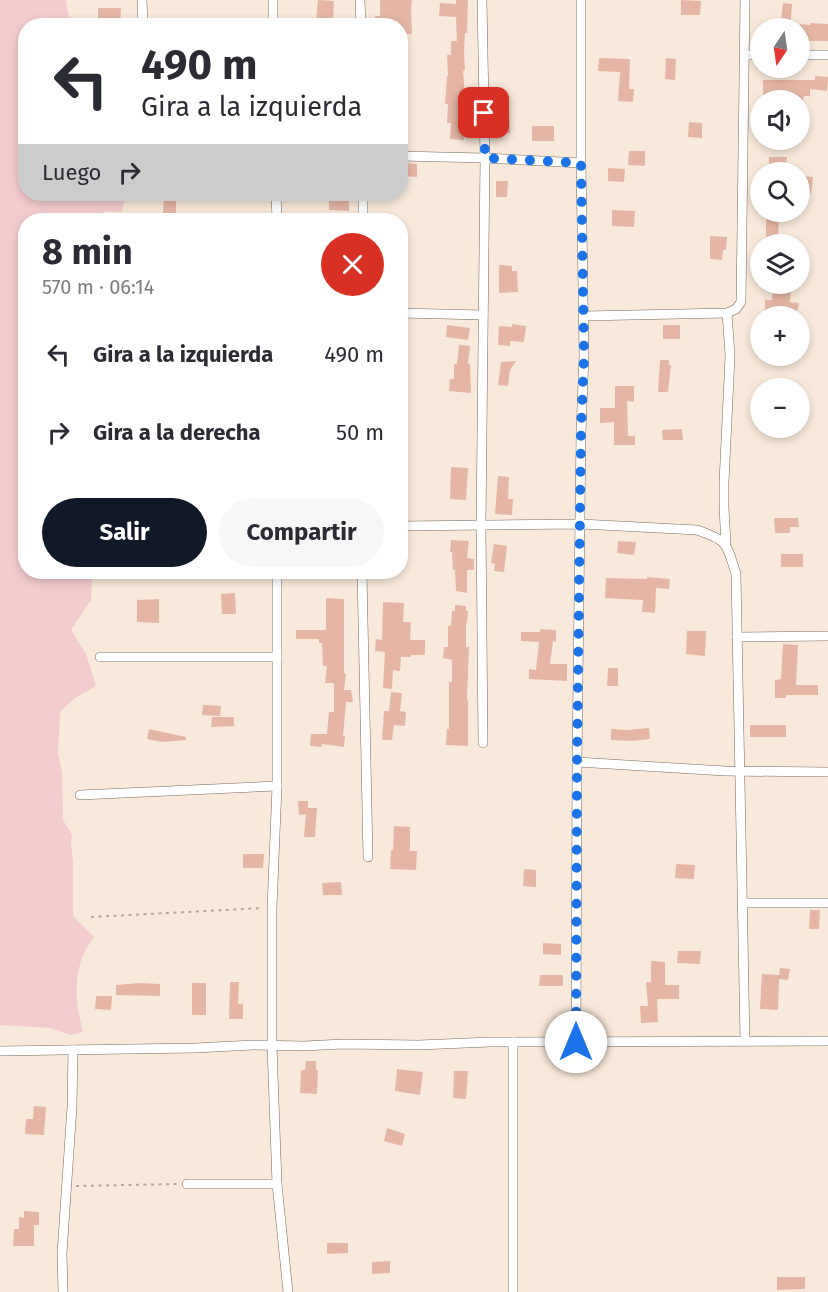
<!DOCTYPE html>
<html lang="es">
<head>
<meta charset="utf-8">
<style>
  :root { --surface:#fff; --page:#f7f7f7; --text:#2b2b33; --muted:#7c7c81; --accent:#111827 }
  body { margin:0; font-family:"Fira Sans",sans-serif; background:var(--page); color:var(--text); height:100vh; display:flex; flex-direction:column; font-size:22px; white-space:nowrap }
  * { box-sizing:border-box; margin:0 }
  p { font-size:20px; color:var(--muted) }
  .icon { flex:none; width:33px; height:33px; fill:none; stroke:currentColor; stroke-width:2; stroke-linecap:round; stroke-linejoin:round }
  .map { position:relative; flex:1; overflow:hidden }
  .side { position:absolute; left:18px; top:213px; width:390px; height:366px; display:flex; flex-direction:column; background:var(--surface); border-radius:24px; box-shadow:0 3px 9px #0003 }
  .side>* { flex:none }
  .top-card { position:absolute; left:18px; top:18px; width:390px; height:183px; border-radius:24px; box-shadow:0 3px 9px #0003; background:#fff; color:var(--text); overflow:hidden }
  .needle { width:39px; rotate:193deg }
  .controls { position:absolute; left:750px; top:18px; display:grid; gap:12px }
  .controls a { display:grid; place-items:center; width:60px; height:60px; border-radius:50%; background:var(--surface); box-shadow:0 3px 9px #0003; font-size:30px }
  .pin { position:absolute; display:grid; place-items:center; width:51px; height:51px; color:#fff; margin:-26px; border-radius:12px; box-shadow:0 3px 9px #0006 }
  .me { position:absolute; width:66px; margin:-33px; rotate:0deg; stroke-linejoin:round; filter:drop-shadow(0 0 4px #0008) }
  .turn { display:flex; align-items:center; gap:21px; height:126px; padding:0 24px; font-size:27px }
  .turn .icon { width:78px; height:78px; stroke-width:2.5 }
  .turn b { display:block; font-size:42px; line-height:51px }
  .then { display:flex; align-items:center; height:57px; padding:0 24px; background:#0003; gap:12px; font-size:22px }
  .round { display:grid; place-items:center; flex:none; width:63px; height:63px; border-radius:32px; background:var(--page) }
  .summary { display:flex; align-items:center; justify-content:space-between; height:102px; padding:0 24px }
  h1 { font-size:36px; font-weight:700; line-height:45px }
  .cta { display:flex; gap:12px; margin-top:auto; padding:12px 24px }
  .cta a { flex:1; height:69px; border-radius:36px; background:var(--accent); color:#fff; font-size:24px; font-weight:700; line-height:69px; text-align:center }
  .cta a+a { background:var(--page); color:var(--text) }
  ul { padding:0; list-style:none }
  li { display:flex; align-items:center; gap:18px; height:78px; padding:0 24px }
  li div { flex:1 }
  li b { display:block; font-size:22px }
  li em { font-style:normal }
  .map>svg:first-child { display:block }
  .green { fill:#f4cbcd }
  .building { fill:#e5b6a5 }
  .lines { fill:none; stroke-linecap:round; stroke-linejoin:round }
  .street-casing { stroke:#76685b; stroke-width:10 }
  .path { stroke:#b1a499; stroke-width:2; stroke-dasharray:3 4.5; stroke-linecap:butt }
  .street { stroke:#fff; stroke-width:9 }
  .route { stroke:#1a73e8; stroke-width:10; stroke-dasharray:0 18 }
</style>
</head>
<body>
<div class="map">
<svg width="828" height="1292" viewBox="0 0 828 1292">
  <rect width="100%" height="100%" fill="#f9e9da"/>
  <path class="green" d="M0,0H66L70,25L26,26V194H125L122,212L104,211L102,220H26V572H92L91,600L71,630L86,654L96,686L75,698L60,712L58,752L62,773L63,820L72,835L71,843L73,863V916L94,937C91,942 86,948 84,953C73,979 76,1006 83,1032L71,1035L50,1028L0,1025Z"/>
  <g class="building">
    <path d="M318,0L334,1L333,23L316,22Z"/>
    <path d="M380,0H412L411,11L412,34H400V26H375V16H380Z"/>
    <path d="M456,0H468L467,33H465L464,53L465,70L463,71L465,96L464,140L450,139L451,123H447L448,104H445L447,76H448L447,55H451V41H457L456,17L439,16L440,3L456,4Z"/>
    <path d="M681,0L701,1L700,15H681Z"/>
    <path d="M783,3L792,4L790,28H780Z"/>
    <path d="M98,8H121L120,26H98Z"/>
    <path d="M810,23L828,24V41H800V24L810,25Z"/>
    <path d="M599,58L630,59L629,89H634L633,102L618,101L620,72L598,71Z"/>
    <path d="M666,58L676,59L675,80L665,79Z"/>
    <path d="M815,76L828,77L827,91L810,89V96H804L803,100H775V95H763V80H815Z"/>
    <path d="M509,115L510,133H494V116Z"/>
    <path d="M689,122L702,123V138L688,137Z"/>
    <rect x="532" y="126" width="22" height="15"/>
    <path d="M629,151H645V166L628,165Z"/>
    <path d="M769,157H787L786,172H769Z"/>
    <path d="M400,163L417,164V177L400,176Z"/>
    <path d="M608,168L625,169L624,182L608,181Z"/>
    <path d="M800,176L813,177L811,194L800,193Z"/>
    <path d="M496,181H508L507,197H496Z"/>
    <path d="M164,194H176V214L163,213Z"/>
    <path d="M329,197L349,198V211L329,210Z"/>
    <path d="M612,210L635,211L634,227L612,226Z"/>
    <path d="M766,212H779L778,242H766Z"/>
    <path d="M710,236L727,237L726,250H723L722,260L710,259Z"/>
    <path d="M499,265L512,266V271H517L518,292L499,293Z"/>
    <path d="M773,284H791L790,302L799,303L797,312L779,310V312L765,311V300H772Z"/>
    <path d="M512,324L526,326L524,342L510,341V346L498,345L499,326L512,327Z"/>
    <path d="M447,325L470,328L468,340L446,337Z"/>
    <rect x="663" y="325" width="17" height="14"/>
    <path d="M459,345L470,346L468,364H470L471,393L449,391L450,379H454V364H457Z"/>
    <path d="M660,360H669V365H671L668,392H658Z"/>
    <path d="M516,361L510,370L508,386L498,385L501,362Z"/>
    <path d="M615,386H634V402L627,401L628,436H635V445H614V422L600,423V408H615Z"/>
    <path d="M682,429L683,440H663L662,430Z"/>
    <path d="M451,467L468,468L466,500L450,499Z"/>
    <path d="M498,476L509,477L508,499H513L512,515L495,514Z"/>
    <path d="M774,518H798L799,527H790V533H775Z"/>
    <path d="M451,540L469,541L467,558L474,559V570H467V593L456,591L455,570H453L452,552H450Z"/>
    <path d="M618,541L636,542L634,555L617,553Z"/>
    <path d="M494,544L507,546L504,572L494,571L495,564L491,563Z"/>
    <rect x="781" y="554" width="22" height="13"/>
    <path d="M647,577L670,579L669,589L656,588L655,613L642,612L643,600L605,598L606,578L647,579Z"/>
    <path d="M235,593L236,614H222L221,594Z"/>
    <path d="M326,598L344,599V673L346,674L344,690H351L353,702H346L343,736H345L344,747L322,744V747L310,746L311,734H327L329,712H334V683H325L327,666H323L322,643H319V639H296V630H326Z"/>
    <path d="M159,599V623L137,622V600Z"/>
    <path d="M383,602L404,603L403,622H411L410,640H425V655H411V657H401L400,671L393,670L392,689L383,688L385,652L375,651L376,639L382,640Z"/>
    <path d="M455,605L466,606V611H468L467,623H466V647H469L467,700H468V746L446,745L447,729H449V682H452V660L443,658L444,647H448V626H451L452,611H455Z"/>
    <path d="M540,629L556,630V642L553,641L550,664H567V681L529,679V669L536,670L539,642L521,641V632H540Z"/>
    <path d="M687,631H706L705,656L686,654Z"/>
    <path d="M783,644L798,645L796,685H818V695H786V698H775V680L781,679Z"/>
    <path d="M608,668H618V686H607Z"/>
    <path d="M391,692L402,693L400,711L406,712L405,726L394,725L392,740H382L384,711H389Z"/>
    <path d="M203,705L221,706L220,716L202,715Z"/>
    <path d="M212,717H234V726L211,727Z"/>
    <rect x="750" y="725" width="36" height="12"/>
    <path d="M649,728L650,739L631,741L611,740V729L627,730Z"/>
    <path d="M149,729L186,737V740L162,742L147,739Z"/>
    <path d="M298,801H308V808H317L315,837H304L306,814L299,815Z"/>
    <path d="M394,826L410,827V851H417L416,870L390,869L391,850H393Z"/>
    <path d="M243,854H264L263,868H243Z"/>
    <path d="M676,864L695,865L694,879L675,878Z"/>
    <path d="M524,869L536,870V887L523,886Z"/>
    <path d="M341,882L342,895H323L322,883Z"/>
    <path d="M810,910H820L819,929H809Z"/>
    <path d="M543,943L561,944V955L543,954Z"/>
    <path d="M678,951H701L700,964L677,963Z"/>
    <path d="M651,961L665,962V985H679V999H657L658,1022L641,1023L640,1006H648L646,982H651Z"/>
    <path d="M780,968L790,969L788,980L779,979L778,1010L760,1009L762,974L779,975Z"/>
    <path d="M540,975H563V986H539Z"/>
    <path d="M230,982H239L238,1004H243V1019H229Z"/>
    <path d="M140,983L160,984V996L116,995V985Z"/>
    <rect x="192" y="983" width="14" height="32"/>
    <path d="M96,996H112L111,1010L95,1009Z"/>
    <path d="M306,1061H316V1070H318L317,1094L300,1093L301,1070H305Z"/>
    <path d="M397,1069L423,1072L420,1095L395,1091Z"/>
    <path d="M454,1071H468L466,1099L453,1098Z"/>
    <path d="M34,1106L46,1107L44,1135L25,1134L26,1119H33Z"/>
    <path d="M387,1128L405,1134L402,1146L384,1141Z"/>
    <path d="M24,1211L39,1212V1225H34V1246H13L14,1229H19V1217L24,1218Z"/>
    <path d="M327,1243H348V1253L327,1254Z"/>
    <path d="M390,1261V1273L372,1274V1262Z"/>
    <path d="M777,1277H805V1289L777,1290Z"/>
  </g>
  <g class="lines">
    <defs>
      <g id="street">
        <path d="M142,0L143,26"/>
        <path d="M360,0L361,26"/>
        <path d="M482,0L485,158L481,525L483,743"/>
        <path d="M273,26V0"/>
        <path d="M745,55H760"/>
        <path d="M800,55H828"/>
        <path d="M400,156L485,158L581,163"/>
        <path d="M276,194L277,220"/>
        <path d="M363,220V194"/>
        <path d="M400,313L483,315"/>
        <path d="M584,316L727,313L736,309L741,302L745,0"/>
        <path d="M400,526L581,524L697,530C729,541 726,543 736,574L745,1041"/>
        <path d="M726,543L724,508V482L729,378L730,355L727,313"/>
        <path d="M277,572V786L272,908V1046L277,1184L288,1292"/>
        <path d="M362,572L368,857"/>
        <path d="M737,637L828,636"/>
        <path d="M100,657H277"/>
        <path d="M577,762L725,771L828,772"/>
        <path d="M80,795L277,786"/>
        <path d="M742,903H828"/>
        <path d="M513,1042V1292"/>
        <path d="M576,1042L577,762L581,432L584,355L581,163V0"/>
        <path d="M0,1051L195,1048L253,1045L304,1046L343,1044L419,1045L490,1042L828,1041"/>
        <path d="M187,1184H277"/>
        <path d="M63,1292L62,1253L72,1107L73,1050"/>
      </g>
    </defs>
    <use href="#street" class="street-casing"/>
    <g class="path">
      <path d="M91,917L263,908"/>
      <path d="M76,1186L178,1184"/>
    </g>
    <use href="#street" class="street"/>
  </g>
  <g class="lines">
    <path class="route" d="M484,113L485,158L581,163L584,355L581,432L577,762L576,1042"/>
  </g>
</svg>
<div class="controls">
<a><svg class="needle" viewBox="-14 -14 28 28"><path d="M0-13l5 13h-10z" fill="#e53935"/><path d="M0 13l5-13h-10z" fill="#7c7c81"/></svg></a>
<a><svg class="icon" aria-label="sound" viewBox="0 0 24 24"><path d="M4 9h4l5-4v14l-5-4H4zM17 9q2 3 0 6"/></svg></a>
<a><svg class="icon" aria-label="search" viewBox="0 0 24 24"><circle cx="10" cy="10" r="6"/><path d="M15 15l6 6"/></svg></a>
<a><svg class="icon" aria-label="layers" viewBox="0 0 24 24"><path d="M12 4l9 5-9 5-9-5zM3 14l9 5 9-5"/></svg></a>
<a>+</a>
<a>−</a>
</div>
<div class="pin" style="left:484px;top:113px;background:#d93025"><svg class="icon" aria-label="arrive" viewBox="0 0 24 24"><path d="M6 21V4h12l-3 4 3 4H6"/></svg></div>
<svg class="me" style="left:576px;top:1042px" viewBox="-20 -20 40 40"><circle r="19" fill="#fff"/><path d="M0-13L10 11 0 6-10 11z" fill="#1a73e8"/></svg>
<div class="top-card">
<div class="turn"><svg class="icon" aria-label="left" viewBox="0 0 24 24"><path d="M17 20v-9H6M10 6l-5 5 5 5"/></svg><div><b>490 m</b>Gira a la izquierda</div></div>
<div class="then">Luego<svg class="icon" aria-label="right" viewBox="0 0 24 24"><path d="M7 20v-9h11M14 6l5 5-5 5"/></svg></div>
</div>
<section class="side">
<div class="summary"><div><h1>8 min</h1><p>570 m · 06:14</p></div><a class="round" style="background:#d93025;color:#fff"><svg class="icon" aria-label="close" viewBox="0 0 24 24"><path d="M6 6l12 12M18 6L6 18"/></svg></a></div>
<ul>
<li><svg class="icon" aria-label="left" viewBox="0 0 24 24"><path d="M17 20v-9H6M10 6l-5 5 5 5"/></svg><div><b>Gira a la izquierda</b></div><em>490 m</em></li>
<li><svg class="icon" aria-label="right" viewBox="0 0 24 24"><path d="M7 20v-9h11M14 6l5 5-5 5"/></svg><div><b>Gira a la derecha</b></div><em>50 m</em></li>
</ul>
<div class="cta"><a>Salir</a><a>Compartir</a></div>
</section>
</div>
</body>
</html>
